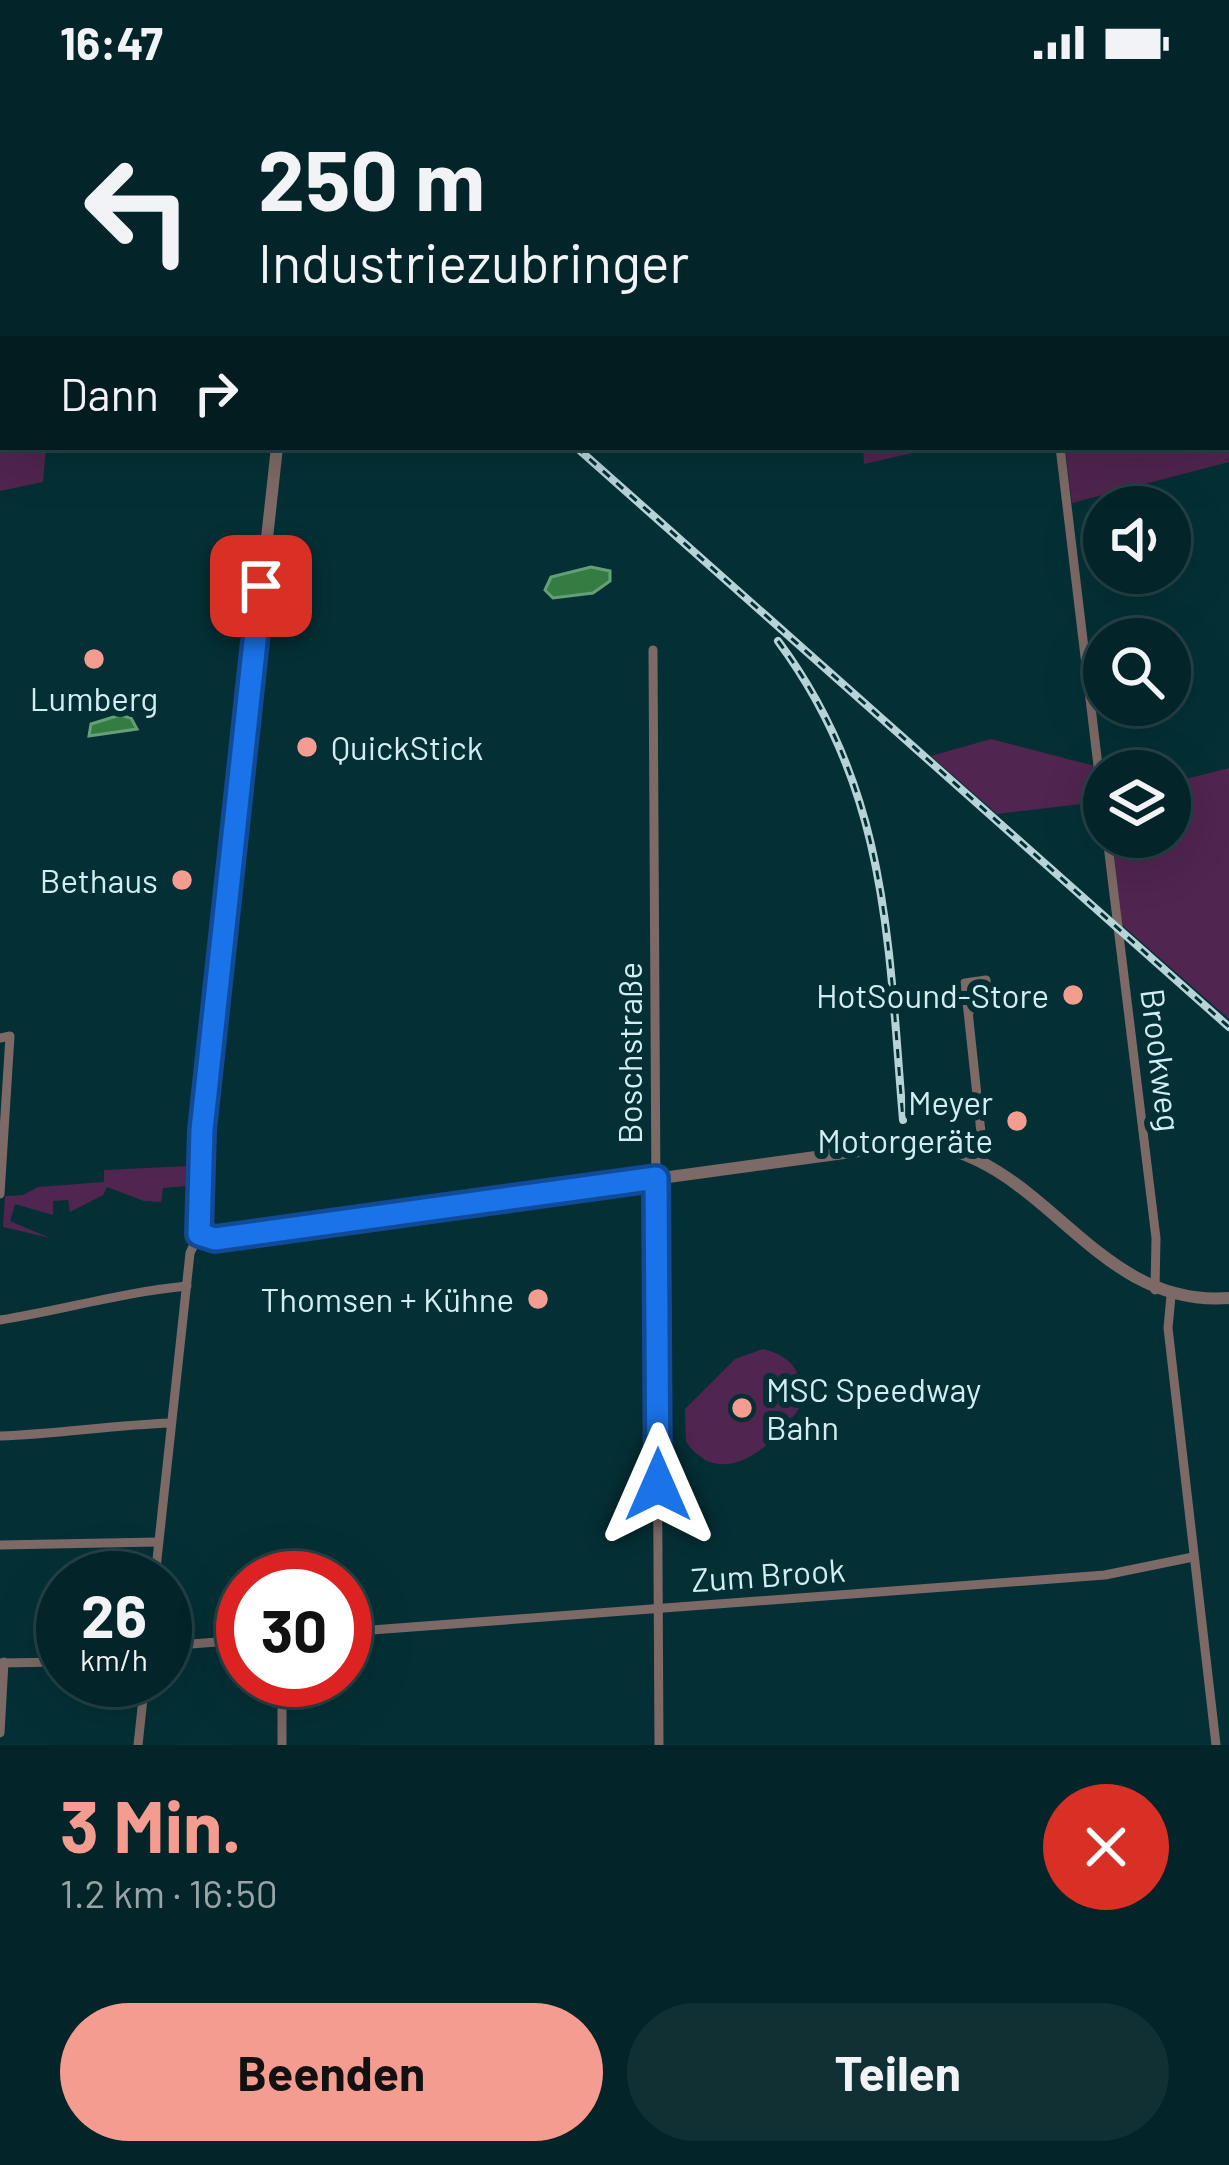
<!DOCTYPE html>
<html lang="de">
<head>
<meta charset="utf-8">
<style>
  :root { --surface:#032428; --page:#113034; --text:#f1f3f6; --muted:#97a4a8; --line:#244145; --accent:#f59c91 }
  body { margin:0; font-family:Barlow,sans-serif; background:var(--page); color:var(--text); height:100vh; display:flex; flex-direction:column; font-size:45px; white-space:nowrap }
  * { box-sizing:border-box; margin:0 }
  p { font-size:39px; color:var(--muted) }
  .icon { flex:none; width:66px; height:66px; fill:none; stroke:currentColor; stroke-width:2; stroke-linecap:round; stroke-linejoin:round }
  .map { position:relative; height:1661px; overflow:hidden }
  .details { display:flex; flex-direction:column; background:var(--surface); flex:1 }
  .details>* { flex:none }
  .hud { position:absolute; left:0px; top:0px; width:1230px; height:366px; box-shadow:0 12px 48px #0002,0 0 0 3px var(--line); background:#032428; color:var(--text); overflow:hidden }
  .tools { position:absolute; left:1083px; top:402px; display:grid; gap:24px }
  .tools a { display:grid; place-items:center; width:108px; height:108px; border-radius:50%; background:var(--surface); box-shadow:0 12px 48px #0002,0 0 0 3px var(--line); font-size:60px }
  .speed { position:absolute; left:36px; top:1467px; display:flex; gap:24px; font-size:60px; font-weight:700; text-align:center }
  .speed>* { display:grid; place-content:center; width:156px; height:156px; border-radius:50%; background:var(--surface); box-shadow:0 12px 48px #0002,0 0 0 3px var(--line); line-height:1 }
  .speed small { font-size:30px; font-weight:400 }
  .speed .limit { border:18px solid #d22; background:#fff; color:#111 }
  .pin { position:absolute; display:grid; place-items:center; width:102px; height:102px; color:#fff; margin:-51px; border-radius:24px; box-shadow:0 6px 18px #0006 }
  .me { position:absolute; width:132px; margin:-66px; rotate:0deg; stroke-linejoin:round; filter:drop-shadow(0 0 9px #0008) }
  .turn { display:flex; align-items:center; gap:42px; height:252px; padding:0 60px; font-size:54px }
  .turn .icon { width:156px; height:156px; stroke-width:2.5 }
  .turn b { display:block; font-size:84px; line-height:102px }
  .then { display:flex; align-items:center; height:114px; padding:0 60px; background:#0003; gap:24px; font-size:45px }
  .round { display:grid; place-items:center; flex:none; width:126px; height:126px; border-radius:63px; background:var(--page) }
  .overview { display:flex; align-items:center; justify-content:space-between; height:204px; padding:0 60px }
  h1 { font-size:72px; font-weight:700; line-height:90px; color:var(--accent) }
  .cta { display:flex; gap:24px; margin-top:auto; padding:24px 60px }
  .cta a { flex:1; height:138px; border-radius:72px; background:var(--accent); color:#111; font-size:48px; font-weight:700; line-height:138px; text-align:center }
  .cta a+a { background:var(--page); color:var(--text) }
  .status { display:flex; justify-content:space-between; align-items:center; height:84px; padding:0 60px; background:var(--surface); direction:ltr }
  .status svg { height:33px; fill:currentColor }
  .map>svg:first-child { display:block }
  .green { fill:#50254f }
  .water { fill:#347d42; stroke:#649f77; stroke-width:3 }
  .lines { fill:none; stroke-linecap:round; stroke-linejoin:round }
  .minor { stroke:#7d6966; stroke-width:9 }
  .tertiary { stroke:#7d6966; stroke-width:12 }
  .rail-casing { stroke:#b6d3d8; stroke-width:8 }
  .rail { stroke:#043035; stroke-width:3; stroke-dasharray:9; stroke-linecap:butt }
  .route-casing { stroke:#114b97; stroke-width:30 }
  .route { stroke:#1a73e8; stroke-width:21 }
  .poi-dot { fill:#f59c91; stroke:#043035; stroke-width:4.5 }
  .labels { text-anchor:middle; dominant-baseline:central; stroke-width:12; stroke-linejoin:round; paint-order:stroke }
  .poi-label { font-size:33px; fill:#d3eef2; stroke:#043035; text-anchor:end }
  .street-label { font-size:33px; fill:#d3eef2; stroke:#043035 }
</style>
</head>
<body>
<div class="status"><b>16:47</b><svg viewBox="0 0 49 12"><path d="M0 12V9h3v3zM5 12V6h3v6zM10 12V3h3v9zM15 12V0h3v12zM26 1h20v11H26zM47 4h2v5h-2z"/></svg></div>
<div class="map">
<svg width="1229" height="1661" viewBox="0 0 1229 1661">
  <rect width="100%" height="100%" fill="#043035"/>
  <g class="green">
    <path d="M1229,69V378L1072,419L1065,363H1227Z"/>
    <path d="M0,357L3,363H46L43,398L0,407Z"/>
    <path d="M863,363H939L864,380Z"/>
    <path d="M991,655L1095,682L1098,718L997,730L931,672Z"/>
    <path d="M1229,684V935L1121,840L1111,753H1170V699Z"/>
    <path d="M189,1082L187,1102L163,1104L161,1118L144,1117L107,1103L103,1111L70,1128L68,1116L53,1117V1131L15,1120L10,1137L50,1154L3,1143L5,1112L23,1111L38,1103L104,1098V1086Z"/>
    <path d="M763,1265C794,1272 806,1293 800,1323C774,1362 722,1409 686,1358L685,1325L735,1275Z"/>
  </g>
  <g class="water">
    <path d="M591,483L610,487V497L593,509L553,514L545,506L551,493Z"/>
    <path d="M120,631L131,634L137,645L89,652L91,640Z"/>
  </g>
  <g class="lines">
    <g class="minor">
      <path d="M549,0L551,3"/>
      <path d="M712,0L713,3"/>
      <path d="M1112,0L1115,3"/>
      <path d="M314,3V0"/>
      <path d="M1227,60L1229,61"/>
      <path d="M1060,363L1104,732"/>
      <path d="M653,566L659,1661"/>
      <path d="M1107,753L1156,1154L1155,1206"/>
      <path d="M969,928L988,908L986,896L965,899L982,1058L975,1072"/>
      <path d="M0,954L10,952L0,1110"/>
      <path d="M1171,1212L1168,1244L1216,1661"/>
      <path d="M0,1236C63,1226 123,1208 187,1202"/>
      <path d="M0,1352C59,1350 112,1341 171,1339"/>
      <path d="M0,1461L158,1458"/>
      <path d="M155,1494L190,1169L199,1150"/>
      <path d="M345,1548L1105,1491L1193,1473"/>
      <path d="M165,1562L243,1556"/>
      <path d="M0,1579L63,1578"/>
      <path d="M0,1649L4,1578"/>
      <path d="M138,1661L145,1596"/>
      <path d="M282,1661V1596"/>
    </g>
    <g class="tertiary">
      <path d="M0,331L3,330"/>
      <path d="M277,363L202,1046L199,1150L215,1155L918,1059C1047,1072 1092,1224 1229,1214"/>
    </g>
    <defs>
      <g id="rail">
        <path d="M167,0L170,3"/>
        <path d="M576,363L1229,943"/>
        <path d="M778,557C889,706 888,859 903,1036"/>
      </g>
    </defs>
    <use href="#rail" class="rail-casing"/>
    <use href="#rail" class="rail"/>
  </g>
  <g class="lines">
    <defs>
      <path id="route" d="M261,502L202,1046L199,1150L215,1155L656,1094L658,1401"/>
    </defs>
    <use href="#route" class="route-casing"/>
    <use href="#route" class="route"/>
  </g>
  <g class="poi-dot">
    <circle cx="94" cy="575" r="12"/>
    <circle cx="307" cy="663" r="12"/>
    <circle cx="182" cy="796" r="12"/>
    <circle cx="1073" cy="911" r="12"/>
    <circle cx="1017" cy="1037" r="12"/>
    <circle cx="538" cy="1215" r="12"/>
    <circle cx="742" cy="1324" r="12"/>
  </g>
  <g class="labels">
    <g class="poi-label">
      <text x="94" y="614" text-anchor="middle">Lumberg</text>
      <text x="331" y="663" text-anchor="start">QuickStick</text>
      <text x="158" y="796">Bethaus</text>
      <text x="1049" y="911">HotSound-Store</text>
      <text x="993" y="1018">Meyer<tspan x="993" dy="38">Motorgeräte</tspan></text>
      <text x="514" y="1215">Thomsen + Kühne</text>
      <text x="766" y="1305" text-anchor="start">MSC Speedway<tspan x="766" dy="38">Bahn</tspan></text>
    </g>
    <g class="street-label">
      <text transform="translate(629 969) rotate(-90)">Boschstraße</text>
      <text transform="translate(1162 976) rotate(83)">Brookweg</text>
      <text transform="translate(768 1490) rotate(-4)">Zum Brook</text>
    </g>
  </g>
</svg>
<div class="tools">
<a><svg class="icon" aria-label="sound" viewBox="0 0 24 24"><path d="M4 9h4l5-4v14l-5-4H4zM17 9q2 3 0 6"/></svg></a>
<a><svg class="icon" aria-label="search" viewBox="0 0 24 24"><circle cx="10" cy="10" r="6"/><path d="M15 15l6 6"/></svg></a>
<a><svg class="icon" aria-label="layers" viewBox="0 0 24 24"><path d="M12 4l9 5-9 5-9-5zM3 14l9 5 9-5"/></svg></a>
</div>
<div class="speed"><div>26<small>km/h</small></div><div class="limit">30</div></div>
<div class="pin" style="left:261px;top:502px;background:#d93025"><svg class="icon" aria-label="arrive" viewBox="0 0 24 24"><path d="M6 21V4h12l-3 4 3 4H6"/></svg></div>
<svg class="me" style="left:658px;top:1401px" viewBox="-20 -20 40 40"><path d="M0-17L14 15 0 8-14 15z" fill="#1a73e8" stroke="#fff" stroke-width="4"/></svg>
<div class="hud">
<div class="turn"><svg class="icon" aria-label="left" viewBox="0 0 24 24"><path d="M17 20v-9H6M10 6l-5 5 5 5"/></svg><div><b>250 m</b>Industriezubringer</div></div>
<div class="then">Dann<svg class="icon" aria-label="right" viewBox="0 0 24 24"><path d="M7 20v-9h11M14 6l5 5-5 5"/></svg></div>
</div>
</div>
<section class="details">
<div class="overview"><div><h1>3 Min.</h1><p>1.2 km · 16:50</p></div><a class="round" style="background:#d93025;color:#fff"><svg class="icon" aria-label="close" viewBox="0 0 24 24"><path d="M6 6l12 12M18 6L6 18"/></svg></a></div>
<div class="cta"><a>Beenden</a><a>Teilen</a></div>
</section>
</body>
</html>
